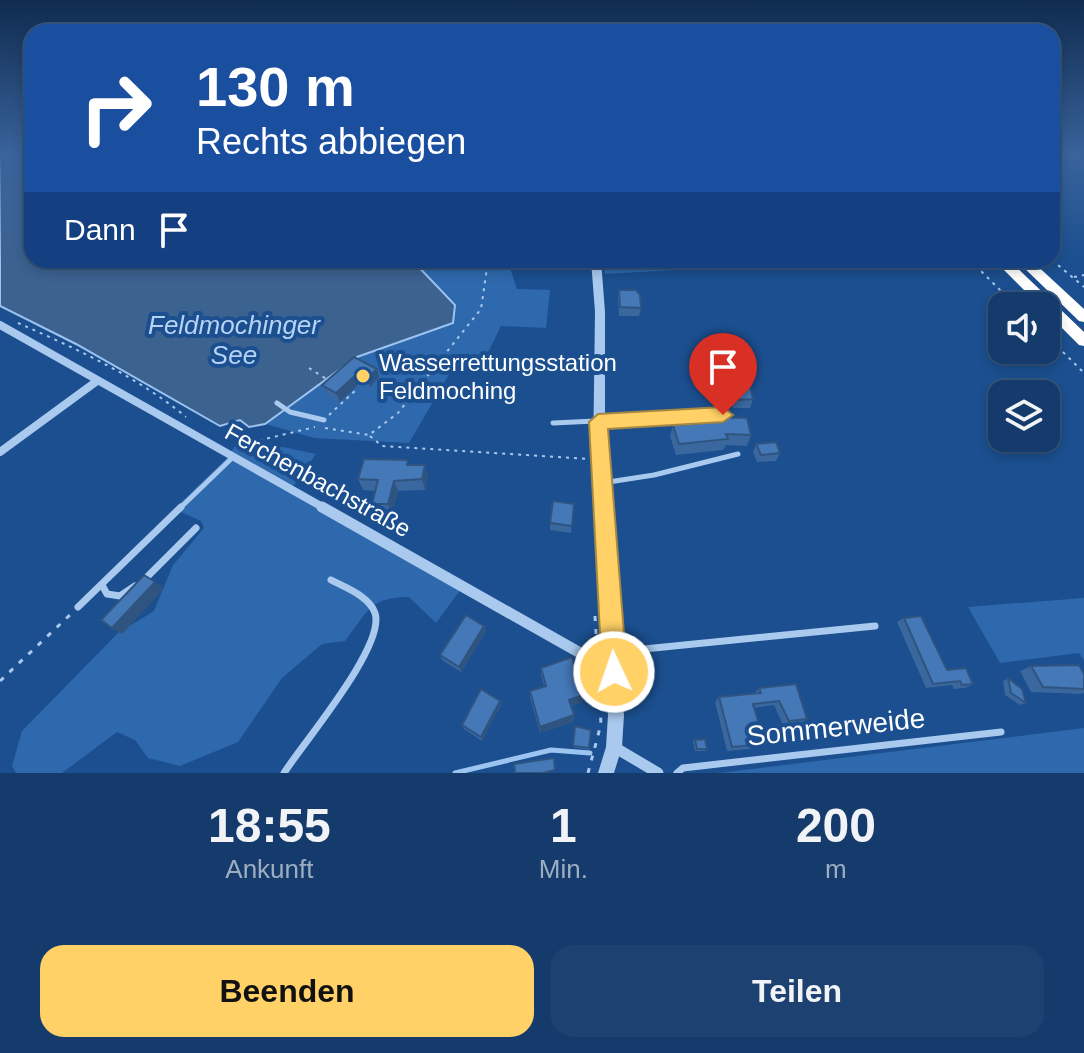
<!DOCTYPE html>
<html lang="de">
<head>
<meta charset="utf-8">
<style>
  :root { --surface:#143b6b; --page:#1d4271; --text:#f1f3f6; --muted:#9dadc1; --line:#33557e; --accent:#ffd166 }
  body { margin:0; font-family:Helvetica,sans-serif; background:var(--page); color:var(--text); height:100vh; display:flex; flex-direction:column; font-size:30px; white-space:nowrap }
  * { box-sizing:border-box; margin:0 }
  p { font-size:26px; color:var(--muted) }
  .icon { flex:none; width:44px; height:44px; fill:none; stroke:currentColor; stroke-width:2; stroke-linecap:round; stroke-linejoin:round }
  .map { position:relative; height:773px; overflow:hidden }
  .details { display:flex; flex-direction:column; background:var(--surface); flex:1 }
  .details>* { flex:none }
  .banner { position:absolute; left:24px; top:24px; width:1036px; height:244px; border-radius:24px; box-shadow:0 4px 12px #0003,0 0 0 2px var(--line); background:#1a4fa0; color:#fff; overflow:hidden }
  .fabs { position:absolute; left:988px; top:292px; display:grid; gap:16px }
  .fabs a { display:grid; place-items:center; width:72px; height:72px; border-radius:16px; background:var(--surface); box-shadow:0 4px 12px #0003,0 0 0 2px var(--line); font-size:40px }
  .pin { position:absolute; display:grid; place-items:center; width:68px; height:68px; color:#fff; margin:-82px -34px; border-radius:50% 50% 50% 0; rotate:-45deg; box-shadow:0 0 8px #0007 }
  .pin .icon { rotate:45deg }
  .me { position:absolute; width:88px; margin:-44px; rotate:357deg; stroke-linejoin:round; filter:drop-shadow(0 0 6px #0008) }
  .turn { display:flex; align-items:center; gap:28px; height:168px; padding:0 40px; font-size:36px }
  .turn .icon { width:104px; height:104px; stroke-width:2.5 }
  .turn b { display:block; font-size:56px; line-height:68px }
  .then { display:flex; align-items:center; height:76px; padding:0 40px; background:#0003; gap:16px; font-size:30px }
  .eta { display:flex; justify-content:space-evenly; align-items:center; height:136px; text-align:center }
  .eta b { font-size:48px; font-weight:700; line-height:56px }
  .cta { display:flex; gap:16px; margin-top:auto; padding:16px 40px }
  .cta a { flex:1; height:92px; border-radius:24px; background:var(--accent); color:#111; font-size:32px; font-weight:700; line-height:92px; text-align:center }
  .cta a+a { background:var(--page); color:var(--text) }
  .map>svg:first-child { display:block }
  .green { fill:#2e69ad }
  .water { fill:#3c6290; stroke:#9cc4f0; stroke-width:2 }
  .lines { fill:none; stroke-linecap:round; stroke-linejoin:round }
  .stream { stroke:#9cc4f0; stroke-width:5 }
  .path-far1 { stroke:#a9c9ee; stroke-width:2; stroke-dasharray:3 5; stroke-linecap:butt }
  .path { stroke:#a9c9ee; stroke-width:3; stroke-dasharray:5 8; stroke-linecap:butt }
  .service-far1 { stroke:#a9c9ee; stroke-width:5 }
  .service { stroke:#a9c9ee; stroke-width:7 }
  .minor-far1 { stroke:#a9c9ee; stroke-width:8 }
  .minor { stroke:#a9c9ee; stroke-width:11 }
  .tertiary { fill:#a9c9ee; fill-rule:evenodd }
  .motorway { fill:#fff; fill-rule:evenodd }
  .wall { fill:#3a679d }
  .shaded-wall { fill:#305480 }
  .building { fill:#4478b7; stroke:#305480; stroke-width:2 }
  .route { fill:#ffd166; stroke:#a68842; stroke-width:2 }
  .poi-dot { fill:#ffd166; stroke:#1b4f8f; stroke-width:3 }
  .labels { text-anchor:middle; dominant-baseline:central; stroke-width:8; stroke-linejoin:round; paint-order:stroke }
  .poi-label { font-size:24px; fill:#fff; stroke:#1b4f8f; text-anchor:start }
  .street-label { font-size:24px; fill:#fff; stroke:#1b4f8f }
  .water-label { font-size:26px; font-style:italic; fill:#b5d3f5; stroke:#1b4f8f }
  .near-street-label { font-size:28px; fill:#fff; stroke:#1b4f8f }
</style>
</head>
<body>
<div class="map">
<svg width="1084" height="773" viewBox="0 0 1084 773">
  <rect width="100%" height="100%" fill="#1b4f8f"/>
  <g class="green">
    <path d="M412,260H500L510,268L517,289L550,290L546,328L501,326L486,357L458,359L409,443L314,438L266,424L357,358L453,323Z"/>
    <path d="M603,260H848L605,274Z"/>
    <path d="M241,438L316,454L292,488L464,585L436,623L409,597C369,597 367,613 345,641L322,644L282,678L238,742L180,766L148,758L135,740L117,732L62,773H16L12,766L22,731L118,633L154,611L173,565L204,528L201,521L174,509L226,459Z"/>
    <path d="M1084,598V660L1079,653L1000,663L968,607Z"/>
    <path d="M1084,728V773H719Z"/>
  </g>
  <path class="water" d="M0,154H32V260H412L455,305L453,323L357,357L265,424L249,427L240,420L220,426L76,344L0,306Z"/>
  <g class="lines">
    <path class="stream" d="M455,773L551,750L590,753"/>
    <g class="path-far1">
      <path d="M1052,159L1084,158"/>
      <path d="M970,260L1016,306"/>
      <path d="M1052,260L1084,287"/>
      <path d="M1074,277L1084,275"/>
      <path d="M18,323C75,348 138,377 186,417"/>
      <path d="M1046,335L1084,373"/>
      <path d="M309,368L328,380"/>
      <path d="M329,415L358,388"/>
      <path d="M325,428L369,435L398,413L481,309L487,268L475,260"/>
      <path d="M370,436L382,446L588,459"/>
      <path d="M236,446L315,427"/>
    </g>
    <g class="path">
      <path d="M595,616L597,650"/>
      <path d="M0,681L72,613"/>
      <path d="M588,773L601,724L598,676"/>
    </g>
    <g class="service-far1">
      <path d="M277,403L290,412L324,420"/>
      <path d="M553,423L723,415"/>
      <path d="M602,483L654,475L738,454"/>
      <path d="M179,509L233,457"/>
    </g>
    <g class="service">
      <path d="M143,581L196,528"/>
      <path d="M102,585L107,594L120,596L135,586"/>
      <path d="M78,607L181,507"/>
      <path d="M614,652L875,626"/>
      <path d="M284,773C303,743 386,646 375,613C369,596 346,588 331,580"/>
      <path d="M677,773L683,768L1001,732"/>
    </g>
    <g class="minor-far1">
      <path d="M0,325L326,509"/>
      <path d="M0,452L97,381"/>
    </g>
    <g class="minor">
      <path d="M322,507L612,671"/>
      <path d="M614,747L658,773"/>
    </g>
    <path class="tertiary" d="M591,260H601L605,312V460L624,715L622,747L614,773H598L606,747L608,715L593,460L595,312Z"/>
    <g class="motorway">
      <path d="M994,260H1009L1084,332V346L1079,345L1046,312V306H1040Z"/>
      <path d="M1016,260H1031L1084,309V322L1079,321Z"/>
    </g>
  </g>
  <g class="wall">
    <path d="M619,290L641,308L639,316H619L618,298Z"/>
    <path d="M354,357L377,369L379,377L370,387L361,382L340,402L326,394L322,385Z"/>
    <path d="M731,383L753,399L750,408H733L728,391Z"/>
    <path d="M701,417L751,435L747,446L726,445L723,450L676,455L670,436L673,425L699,423Z"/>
    <path d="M756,444L780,453L776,461L757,462L753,452Z"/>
    <path d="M410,465L428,476L425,490L398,491L392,515L377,514L372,504L375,491L363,490L358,479Z"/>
    <path d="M574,504L571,533L550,530V523Z"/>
    <path d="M904,618L947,670L973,684L965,688L954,689L952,685L926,688L897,622Z"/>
    <path d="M484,626L486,631L461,672L442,660L440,655Z"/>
    <path d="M1031,666L1084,674V693L1081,694L1031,692L1020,671Z"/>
    <path d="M541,668L584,695L582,702L571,706L574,715L573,722L540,733L530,698V691L544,686L541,675Z"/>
    <path d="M1008,678L1026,703L1020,705L1005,695L1003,681Z"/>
    <path d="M759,688L807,719L801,723L783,725L774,705L754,708L765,744L759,748L727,751L715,702L719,697L754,694Z"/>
    <path d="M500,701L501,705L482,741L464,729L462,725Z"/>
    <path d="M575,726L591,730L589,750L573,747Z"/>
    <path d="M695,740L707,749L705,751H695L693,741Z"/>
  </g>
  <g class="shaded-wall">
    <path d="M377,369L379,377L370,387L367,378Z"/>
    <path d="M358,373L361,382L340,402L336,393Z"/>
    <path d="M425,465L428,476L425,490L422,479Z"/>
    <path d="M394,481L398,491L392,515L388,504Z"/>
    <path d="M155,582L164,589L122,634L112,628Z"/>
    <path d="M484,626L486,631L461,672L459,667Z"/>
    <path d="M584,695L582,702L568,707L569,700Z"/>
    <path d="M500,701L501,705L482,741L481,737Z"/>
    <path d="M574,715L573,722L540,733V727Z"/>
  </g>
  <g class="building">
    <path d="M619,290H636L640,295L641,308L620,307Z"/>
    <path d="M354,357L377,369L367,378L358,373L336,393L322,385Z"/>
    <path d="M749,382L753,399L736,400L731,383Z"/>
    <path d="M701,417L747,418L751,435L726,434L728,439L679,444L673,425L703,423Z"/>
    <path d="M776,442L780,453L761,455L756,444Z"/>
    <path d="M364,459L408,460L407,465H425L422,479L394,481L388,504H372L378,480L358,479Z"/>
    <path d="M553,501L574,504L572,526L550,523Z"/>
    <path d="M144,575L155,582L112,628L101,620Z"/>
    <path d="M466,615L484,626L459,667L440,655Z"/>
    <path d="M921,616L947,670L966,668L973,684L962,685L960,681L933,684L904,618Z"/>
    <path d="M572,657L584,695L569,700L574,715L540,727L530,691L546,686L541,668Z"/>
    <path d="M1079,665L1084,674V689L1043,687L1031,666Z"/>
    <path d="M1008,678L1022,689L1026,703L1011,693Z"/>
    <path d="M796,684L807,719L789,721L779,701L753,704L765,744L732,747L719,697L761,693L759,688Z"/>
    <path d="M481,689L500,701L481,737L462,725Z"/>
    <path d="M575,726L591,730L589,748L573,746Z"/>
    <path d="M705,739L707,749H697L695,740Z"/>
    <path d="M554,758L555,770L543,773H515L514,764Z"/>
  </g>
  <linearGradient id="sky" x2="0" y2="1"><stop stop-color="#0f2b4f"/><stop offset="0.59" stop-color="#39639b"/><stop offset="1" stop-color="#39639b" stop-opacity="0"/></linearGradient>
  <rect width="1084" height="262" fill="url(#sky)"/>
  <path class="route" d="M723,407L733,415L723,422L608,429L627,672L623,681L614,685L605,681L602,672L589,422L598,414Z"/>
  <circle class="poi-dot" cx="363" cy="376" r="8"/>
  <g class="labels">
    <g class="poi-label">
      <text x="379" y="362">Wasserrettungsstation<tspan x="379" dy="28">Feldmoching</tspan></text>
    </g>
    <g class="street-label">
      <text transform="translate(318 480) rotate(29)">Ferchenbachstraße</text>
    </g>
    <g class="water-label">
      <text x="234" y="325">Feldmochinger<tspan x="234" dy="30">See</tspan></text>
    </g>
    <g class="near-street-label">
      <text transform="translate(836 727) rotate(-6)">Sommerweide</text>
    </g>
  </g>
</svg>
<div class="fabs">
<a><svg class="icon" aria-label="sound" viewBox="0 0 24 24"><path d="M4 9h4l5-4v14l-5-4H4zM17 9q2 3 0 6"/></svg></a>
<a><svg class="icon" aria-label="layers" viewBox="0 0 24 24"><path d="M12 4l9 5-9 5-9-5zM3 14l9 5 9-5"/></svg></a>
</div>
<div class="pin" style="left:723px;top:415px;background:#d93025"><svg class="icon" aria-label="arrive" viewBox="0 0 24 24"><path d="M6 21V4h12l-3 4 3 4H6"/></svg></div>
<svg class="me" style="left:614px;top:672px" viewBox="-20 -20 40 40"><circle r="17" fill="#ffd166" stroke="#fff" stroke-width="3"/><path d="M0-11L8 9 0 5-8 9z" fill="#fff"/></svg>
<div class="banner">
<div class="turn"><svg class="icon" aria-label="right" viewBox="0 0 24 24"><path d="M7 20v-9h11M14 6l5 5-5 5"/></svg><div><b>130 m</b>Rechts abbiegen</div></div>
<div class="then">Dann<svg class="icon" aria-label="arrive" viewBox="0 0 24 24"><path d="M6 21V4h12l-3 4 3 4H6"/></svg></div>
</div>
</div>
<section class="details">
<div class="eta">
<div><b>18:55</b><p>Ankunft</p></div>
<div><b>1</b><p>Min.</p></div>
<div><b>200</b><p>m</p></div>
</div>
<div class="cta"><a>Beenden</a><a>Teilen</a></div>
</section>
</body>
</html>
